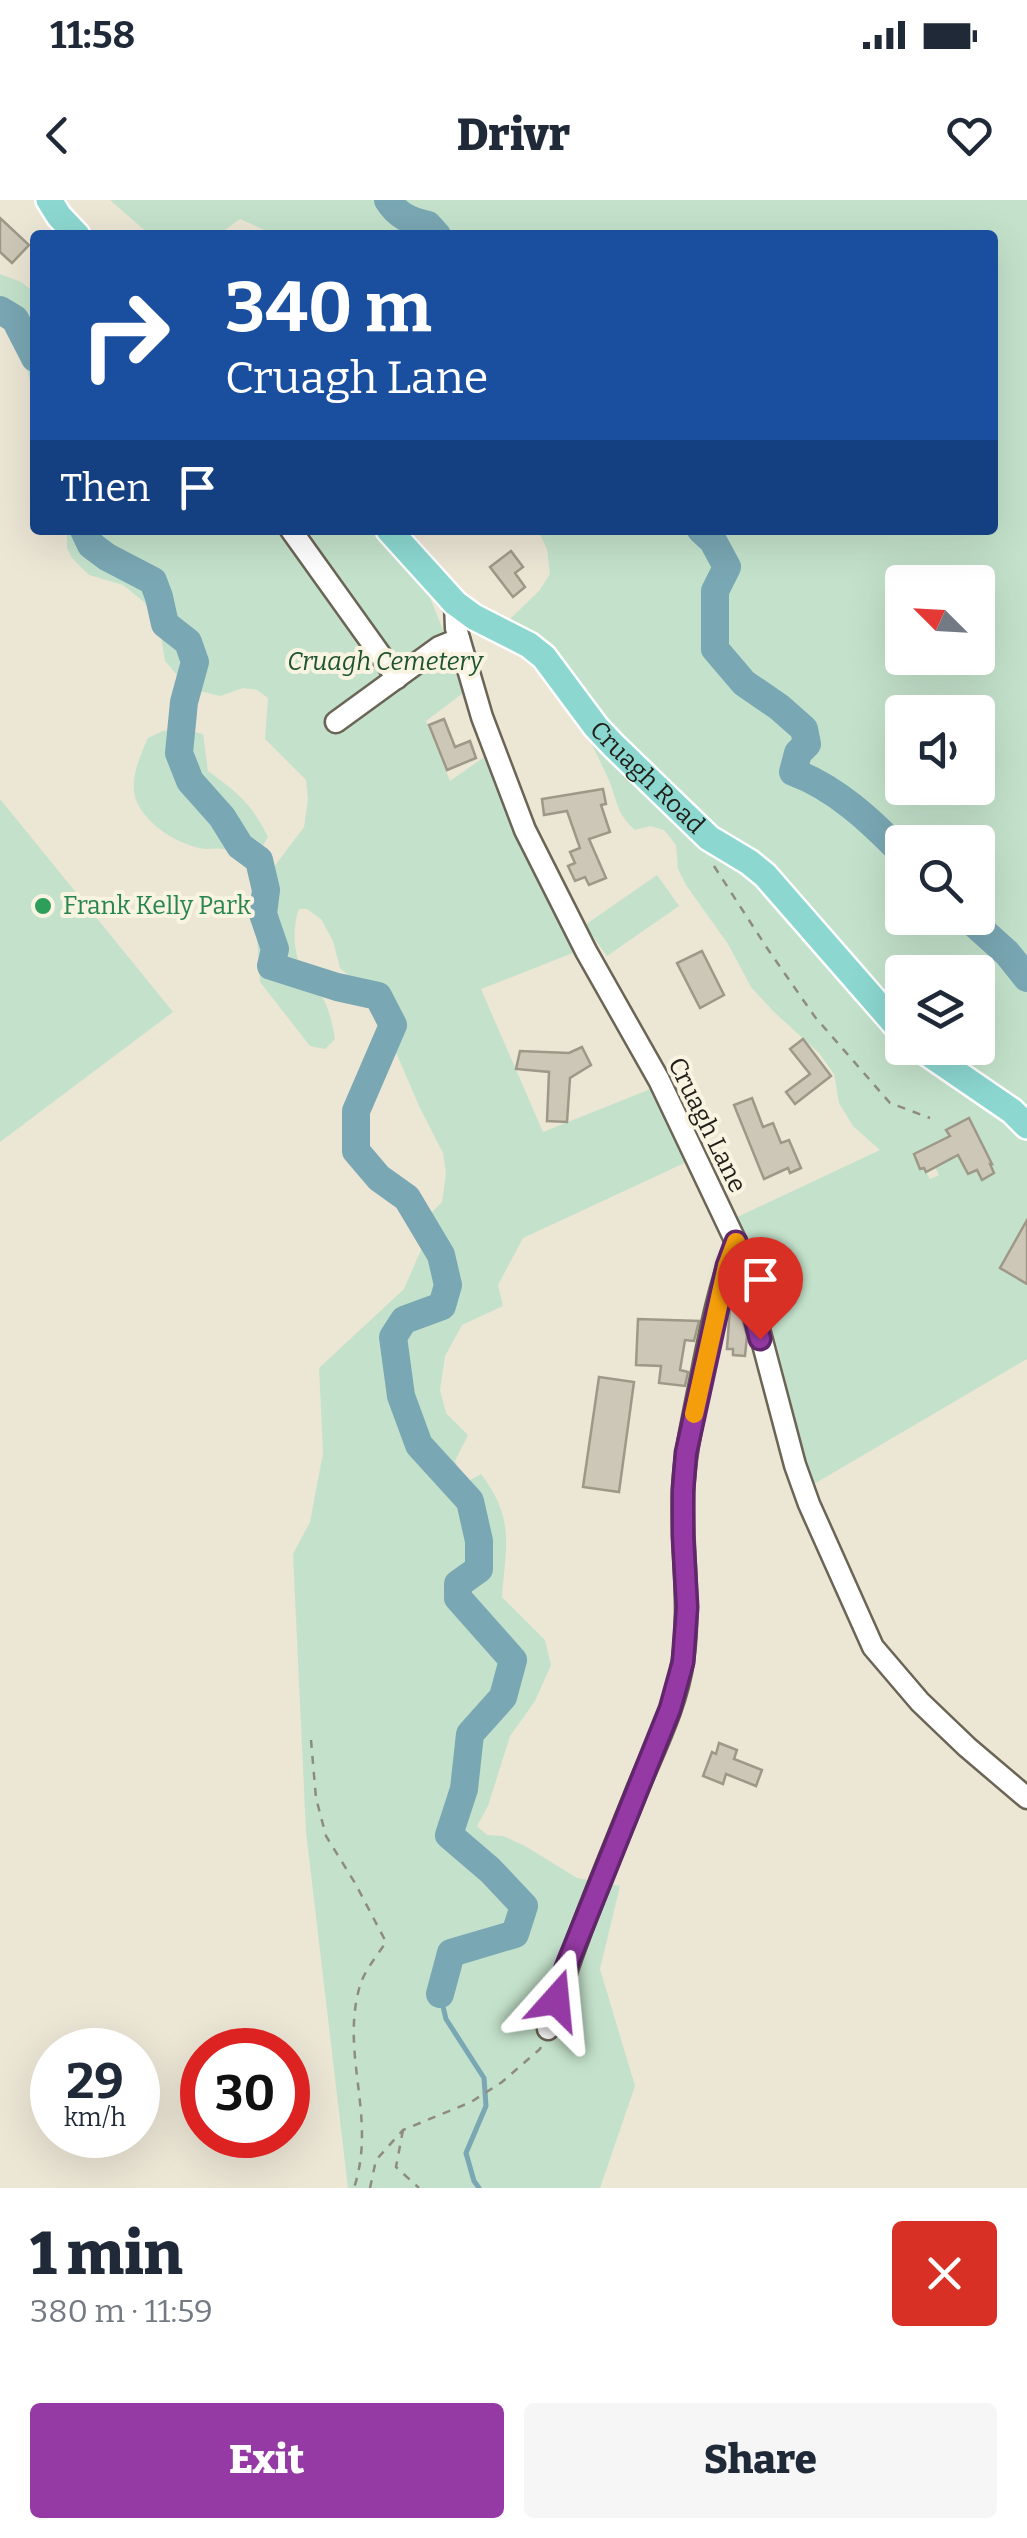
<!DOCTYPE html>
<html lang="en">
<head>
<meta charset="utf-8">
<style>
  :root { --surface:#fff; --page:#f6f6f7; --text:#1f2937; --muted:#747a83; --accent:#953aa4 }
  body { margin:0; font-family:Bitter,serif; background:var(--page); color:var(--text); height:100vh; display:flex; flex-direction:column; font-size:38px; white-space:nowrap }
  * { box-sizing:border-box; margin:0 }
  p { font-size:32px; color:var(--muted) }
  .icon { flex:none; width:55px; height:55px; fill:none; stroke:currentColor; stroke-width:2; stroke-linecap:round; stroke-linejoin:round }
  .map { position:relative; height:1988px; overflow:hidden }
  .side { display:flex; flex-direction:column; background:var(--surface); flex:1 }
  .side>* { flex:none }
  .guide { position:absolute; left:30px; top:30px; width:968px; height:305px; border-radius:10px; box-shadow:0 10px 40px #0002; background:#1a4fa0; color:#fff; overflow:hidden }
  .needle { width:65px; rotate:294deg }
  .fabs { position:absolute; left:885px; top:365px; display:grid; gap:20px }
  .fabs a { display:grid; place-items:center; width:110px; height:110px; border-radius:10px; background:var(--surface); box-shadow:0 10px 40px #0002; font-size:50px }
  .speed { position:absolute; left:30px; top:1828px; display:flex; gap:20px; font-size:50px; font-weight:700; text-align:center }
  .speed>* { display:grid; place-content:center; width:130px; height:130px; border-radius:50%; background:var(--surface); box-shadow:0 10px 40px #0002; line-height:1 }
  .speed small { font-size:25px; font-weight:400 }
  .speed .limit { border:15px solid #d22; background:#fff; color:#111 }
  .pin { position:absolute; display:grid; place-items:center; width:85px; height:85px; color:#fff; margin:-102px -42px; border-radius:50% 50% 50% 0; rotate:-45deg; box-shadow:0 0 10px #0007 }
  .pin .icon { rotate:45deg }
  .me { position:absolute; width:110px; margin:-55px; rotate:18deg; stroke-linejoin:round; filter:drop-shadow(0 0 8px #0008) }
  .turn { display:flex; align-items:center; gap:35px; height:210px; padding:0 30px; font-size:45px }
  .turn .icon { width:130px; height:130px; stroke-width:2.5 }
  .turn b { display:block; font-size:70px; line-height:85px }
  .then { display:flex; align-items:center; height:95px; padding:0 30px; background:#0003; gap:20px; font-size:38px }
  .round { display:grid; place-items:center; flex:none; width:105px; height:105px; border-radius:10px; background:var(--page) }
  .head { display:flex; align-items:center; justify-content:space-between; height:170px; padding:0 30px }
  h1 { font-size:60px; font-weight:800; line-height:75px }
  .button { display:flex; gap:20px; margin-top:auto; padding:20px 30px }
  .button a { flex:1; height:115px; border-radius:10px; background:var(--accent); color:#fff; font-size:40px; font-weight:800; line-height:115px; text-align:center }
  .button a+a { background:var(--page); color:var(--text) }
  .status { display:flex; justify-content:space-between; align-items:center; height:70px; padding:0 50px; background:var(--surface); direction:ltr }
  .status svg { height:28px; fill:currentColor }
  header { display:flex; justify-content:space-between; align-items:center; height:130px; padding:0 30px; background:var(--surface); font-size:45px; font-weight:800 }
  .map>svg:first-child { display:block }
  .green { fill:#c4e2cb; fill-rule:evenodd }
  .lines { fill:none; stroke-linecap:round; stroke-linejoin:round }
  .stream { stroke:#79a7b3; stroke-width:5 }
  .river { stroke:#79a7b3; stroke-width:28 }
  .building { fill:#cdc7b7; stroke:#9e9888; stroke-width:2.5 }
  .minor-casing { stroke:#6b6556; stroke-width:25 }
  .major-casing { stroke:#fff; stroke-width:30 }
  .path { stroke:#8f8b7f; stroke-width:2.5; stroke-dasharray:8 8; stroke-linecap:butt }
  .minor { stroke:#fff; stroke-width:20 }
  .major { stroke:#8cd8d1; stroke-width:25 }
  .route-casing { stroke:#61266b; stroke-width:25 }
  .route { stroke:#953aa4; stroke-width:18 }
  .slow { stroke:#f59e0b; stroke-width:18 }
  .leisure-dot { fill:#2e9e5b; stroke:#f9f3e2; stroke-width:4 }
  .labels { text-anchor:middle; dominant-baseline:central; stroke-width:8; stroke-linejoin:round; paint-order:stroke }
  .park-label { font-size:25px; font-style:italic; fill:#1d5330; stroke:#f9f3e2 }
  .street-label { font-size:25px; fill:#201e18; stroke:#f9f3e2 }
  .leisure-label { font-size:25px; fill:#27864d; stroke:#f9f3e2; text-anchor:start }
</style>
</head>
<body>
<div class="status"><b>11:58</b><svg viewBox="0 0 49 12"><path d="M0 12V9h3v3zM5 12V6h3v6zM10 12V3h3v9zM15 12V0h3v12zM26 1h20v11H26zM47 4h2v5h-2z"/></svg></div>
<header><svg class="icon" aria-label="back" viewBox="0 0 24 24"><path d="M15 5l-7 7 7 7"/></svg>Drivr<svg class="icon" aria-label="heart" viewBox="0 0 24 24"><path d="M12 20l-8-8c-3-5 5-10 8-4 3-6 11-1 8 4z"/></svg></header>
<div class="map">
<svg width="1027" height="1988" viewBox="0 0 1027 1988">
  <rect width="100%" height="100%" fill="#ece6d5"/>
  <g class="green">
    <path d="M110,0H1027V1038L1019,1035L1000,1068L1027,1083V1159L814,1284C796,1228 784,1170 768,1113C759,1081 751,1047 733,1019L880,950L853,926L839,903L834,874L819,853L774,812L751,787L728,744L686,685L678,669L676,645L664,630L650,626L635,630C614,611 618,599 607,576C580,517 558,479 503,441L510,419L539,391L550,374L547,349L538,330H992V35H276L240,19L218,35H150ZM902,382H978V458H902ZM902,512H978V588H902ZM902,642H978V718H902ZM902,772H978V848H902ZM968,919L992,963L990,965L994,973L982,980L977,971L968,974L958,955L935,967L939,975L930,979L924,968L950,936L947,930Z"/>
    <path d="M0,74L21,82L35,93V214C31,181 26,146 0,124Z"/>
    <path d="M67,330H379L427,390L467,490L426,521L450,581L490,553L578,751L481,789L543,932L653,888L691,960L523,1038L498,1085L503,1106L462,1125L445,1156L440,1190L446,1213L468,1235L455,1261L465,1283L481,1274C515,1319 506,1344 502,1397L545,1440L551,1465L535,1501L510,1536L488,1606L477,1626L487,1635L503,1636L525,1646L577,1678L620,1686L600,1769L635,1886L600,1988H348L306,1632L293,1354L310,1322L323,1253L319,1168L404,1089L421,1050L422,1028L432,1012L442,1002L446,973L443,953L419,906L383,822L365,790L340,768L333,741L321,719L307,709H299C292,727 293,756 304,773C308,780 315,785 319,792C329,806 332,823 335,839L325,849L310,846L260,782L257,737L252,710L261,684L304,627L308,599L306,580L265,539L268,498L257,490L243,488L220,496L188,488L165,461L159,424L144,402L123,385L89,375L72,358L67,348Z"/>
    <path d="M183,529L203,534L208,571C237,592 252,604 268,637L261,649C241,655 241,651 222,649C216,648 211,649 206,649C179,646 146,625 136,600C129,580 140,556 148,538L163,531Z"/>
    <path d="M0,599L173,812L0,942Z"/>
    <path d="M657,675L679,706L607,756L585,725Z"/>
  </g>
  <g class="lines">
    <path class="stream" d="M440,1794L446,1819L484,1878L486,1906L466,1953L474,1981L479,1988"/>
    <g class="river">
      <path d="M388,0C398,16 410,21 428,25L437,35"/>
      <path d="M0,110L15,119L35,158"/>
      <path d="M84,330L91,345L107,357L153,381L159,397L165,424L188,442L195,462L184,502L179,553L190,581L222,617L240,646L259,660L266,690L263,714L275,749L271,766L337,787L378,796L393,825L356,911V951L379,978L407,998L441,1055L448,1085L442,1106L404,1120L393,1137L401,1196L419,1245L470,1301L479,1341V1369L458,1384V1398L513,1460L503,1497L470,1534L464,1589L449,1635L490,1670L524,1706L515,1734L451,1753L440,1794"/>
      <path d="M701,330L713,341L727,367L715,391V449L744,483L779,507L804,529L807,544L798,553L793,572C836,588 871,621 902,653"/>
      <path d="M968,718L1007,753L1027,778"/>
    </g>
  </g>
  <g class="building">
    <path d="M0,18L29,45L12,63L0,52Z"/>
    <path d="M511,351L523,367L515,373L525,387L513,397L490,367Z"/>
    <path d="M444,519L455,547L470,541L476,558L447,570L429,525Z"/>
    <path d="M603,589L606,604L601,605L610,632L589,639L606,678L589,685L585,677L575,681L568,666L575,663L570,652L580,648L567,611L544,615L542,599Z"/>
    <path d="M702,751L724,795L700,808L677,763Z"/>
    <path d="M803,839L831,876L795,904L786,892L810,874L790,849Z"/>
    <path d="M582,847L591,865L570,878L567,922L547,921L549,872L516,869L520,851L569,853Z"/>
    <path d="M752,898L763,927L773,923L781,943L789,940L801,968L790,973L788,968L764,979L734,905Z"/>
    <path d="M969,918L992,964H990L994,973L982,980L977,970L968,974L958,955L926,972L924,968L920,969L914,954L950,936L946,930Z"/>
    <path d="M1027,1020V1084L1000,1068Z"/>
    <path d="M730,1107L739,1108L747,1136L745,1156L733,1155V1149H727Z"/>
    <path d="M638,1119L699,1121L694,1141L685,1140L680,1170L688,1172L685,1186L659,1183L661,1166L636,1165Z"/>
    <path d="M599,1177L634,1182L619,1292L583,1287Z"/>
    <path d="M719,1543L737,1550L734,1559L762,1570L756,1586L726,1574L723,1584L703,1576L712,1552L716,1554Z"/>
  </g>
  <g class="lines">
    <defs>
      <g id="minor">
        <path d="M291,330L397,478"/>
        <path d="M455,403L456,428L482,517L525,630L586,751L659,880L736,1042L795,1265L809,1304L873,1447L920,1502L967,1547L1027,1598"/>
        <path d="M336,522L439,447L459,439"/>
        <path d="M548,1829C572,1746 606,1668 638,1588C655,1547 677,1504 683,1460C691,1404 681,1349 683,1293C684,1258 692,1223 699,1188C709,1139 718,1089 736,1042"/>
      </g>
      <g id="major">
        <path d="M49,0L59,16L77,35"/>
        <path id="s1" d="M389,330L455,403L474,417L529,445L544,457L596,527L613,545L709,638L749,662L765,675L902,832"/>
        <path d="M920,848L1012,911L1027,926"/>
      </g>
    </defs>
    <use href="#minor" class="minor-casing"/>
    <use href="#major" class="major-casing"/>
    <g class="path">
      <path d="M714,666L767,748L815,817L890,903L930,918"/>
      <path d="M311,1540L316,1598L326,1636L355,1683L386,1742C377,1756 363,1772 359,1789C341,1857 377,1918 354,1988"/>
      <path d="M403,1930L396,1967L419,1988"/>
      <path d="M370,1988L376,1960L403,1930L471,1902L502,1882L540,1849L542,1844"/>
    </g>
    <use href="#minor" class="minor"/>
    <use href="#major" class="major"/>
  </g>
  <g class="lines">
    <defs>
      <path id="route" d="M556,1800L565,1770L670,1509L683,1462L687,1407L683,1336V1290L686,1253L727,1066L736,1042L760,1139"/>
    </defs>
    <use href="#route" class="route-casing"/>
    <use href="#route" class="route"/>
    <path class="slow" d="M694,1214L727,1066L736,1042"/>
  </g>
  <circle class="leisure-dot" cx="43" cy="706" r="10"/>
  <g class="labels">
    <g class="park-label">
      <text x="385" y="462">Cruagh Cemetery</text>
    </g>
    <g class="street-label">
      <text stroke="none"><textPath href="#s1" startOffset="362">Cruagh Road</textPath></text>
      <text transform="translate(707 925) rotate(64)">Cruagh Lane</text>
    </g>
    <g class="leisure-label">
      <text x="63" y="706">Frank Kelly Park</text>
    </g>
  </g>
</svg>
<div class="fabs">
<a><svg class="needle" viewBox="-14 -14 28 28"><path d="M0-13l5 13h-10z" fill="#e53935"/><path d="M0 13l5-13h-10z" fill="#747a83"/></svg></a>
<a><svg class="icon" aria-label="sound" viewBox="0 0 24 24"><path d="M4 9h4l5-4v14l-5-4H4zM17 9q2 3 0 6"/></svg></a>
<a><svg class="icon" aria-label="search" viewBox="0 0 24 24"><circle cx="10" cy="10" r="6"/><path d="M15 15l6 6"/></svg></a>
<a><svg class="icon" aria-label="layers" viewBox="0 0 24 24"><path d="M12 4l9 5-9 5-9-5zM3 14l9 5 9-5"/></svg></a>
</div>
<div class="speed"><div>29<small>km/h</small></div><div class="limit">30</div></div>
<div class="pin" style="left:760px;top:1139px;background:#d93025"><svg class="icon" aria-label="arrive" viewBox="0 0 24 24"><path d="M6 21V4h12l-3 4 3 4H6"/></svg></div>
<svg class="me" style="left:556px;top:1800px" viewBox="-20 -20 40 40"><path d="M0-17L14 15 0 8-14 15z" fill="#953aa4" stroke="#fff" stroke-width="4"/></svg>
<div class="guide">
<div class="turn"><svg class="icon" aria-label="right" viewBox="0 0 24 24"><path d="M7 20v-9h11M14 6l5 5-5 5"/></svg><div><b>340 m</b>Cruagh Lane</div></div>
<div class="then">Then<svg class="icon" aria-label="arrive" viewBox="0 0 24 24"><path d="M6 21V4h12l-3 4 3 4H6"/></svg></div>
</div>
</div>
<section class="side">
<div class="head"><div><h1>1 min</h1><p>380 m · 11:59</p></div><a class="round" style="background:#d93025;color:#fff"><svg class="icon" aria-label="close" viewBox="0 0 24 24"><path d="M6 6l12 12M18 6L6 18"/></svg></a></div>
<div class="button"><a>Exit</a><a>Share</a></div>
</section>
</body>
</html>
